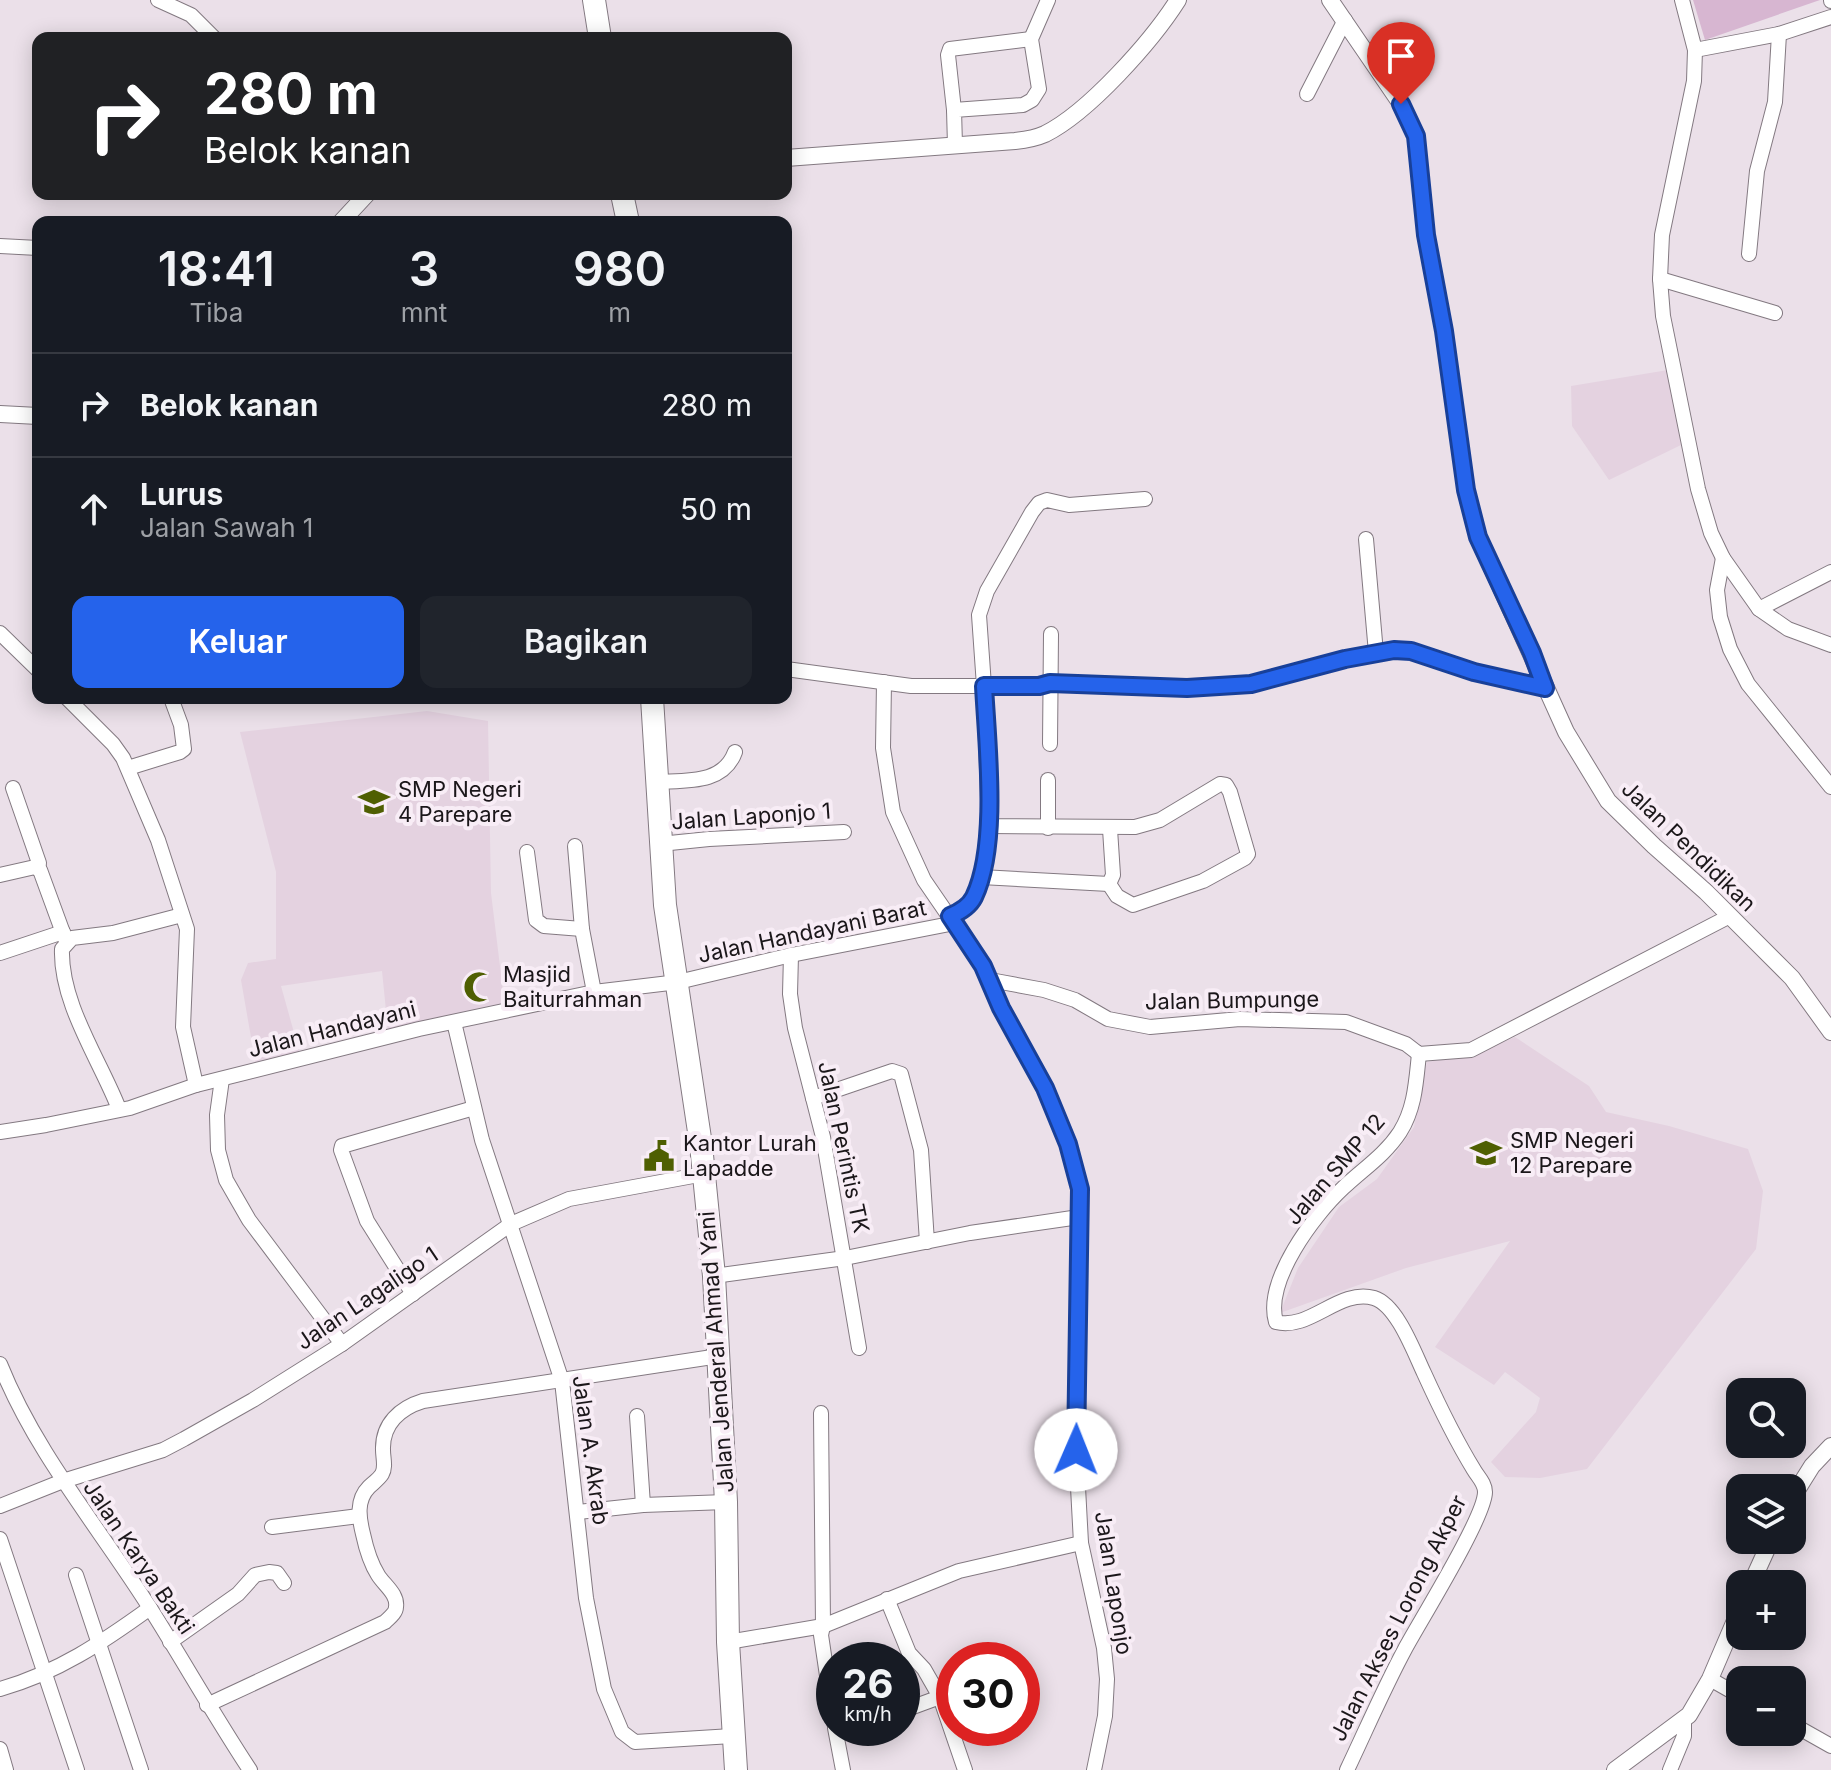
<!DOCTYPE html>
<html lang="id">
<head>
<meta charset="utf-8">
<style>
  :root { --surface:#171b24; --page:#20242c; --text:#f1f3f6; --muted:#9ea1a6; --line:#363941; --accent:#2563eb }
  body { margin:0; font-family:Inter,sans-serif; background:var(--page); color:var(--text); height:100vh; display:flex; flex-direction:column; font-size:30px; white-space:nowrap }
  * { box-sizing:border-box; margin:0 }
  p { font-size:26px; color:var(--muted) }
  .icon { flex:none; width:44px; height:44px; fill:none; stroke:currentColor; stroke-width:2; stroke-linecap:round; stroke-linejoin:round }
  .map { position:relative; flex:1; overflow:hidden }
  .drawer { position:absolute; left:32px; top:216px; width:760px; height:488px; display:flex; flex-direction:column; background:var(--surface); border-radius:16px; box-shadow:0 4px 20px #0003 }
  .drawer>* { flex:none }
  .hud { position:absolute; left:32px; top:32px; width:760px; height:168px; border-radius:16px; box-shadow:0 4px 20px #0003; background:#202124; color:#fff; overflow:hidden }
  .controls { position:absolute; left:1726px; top:1378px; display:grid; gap:16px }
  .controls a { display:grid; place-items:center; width:80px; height:80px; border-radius:16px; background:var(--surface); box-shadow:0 4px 20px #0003; font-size:40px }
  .speed { position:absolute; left:816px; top:1642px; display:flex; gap:16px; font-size:40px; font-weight:700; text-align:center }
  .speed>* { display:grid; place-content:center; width:104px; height:104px; border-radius:50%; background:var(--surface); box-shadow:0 4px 20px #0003; line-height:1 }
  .speed small { font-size:20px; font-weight:400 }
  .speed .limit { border:12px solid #d22; background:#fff; color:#111 }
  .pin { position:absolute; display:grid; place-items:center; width:68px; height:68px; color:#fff; margin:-82px -34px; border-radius:50% 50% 50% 0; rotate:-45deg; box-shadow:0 0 8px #0007 }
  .pin .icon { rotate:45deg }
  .me { position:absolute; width:88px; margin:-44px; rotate:1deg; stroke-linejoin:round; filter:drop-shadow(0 0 6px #0008) }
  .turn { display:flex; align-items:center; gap:28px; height:168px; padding:0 40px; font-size:36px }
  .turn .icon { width:104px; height:104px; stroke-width:2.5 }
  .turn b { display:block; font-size:56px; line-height:68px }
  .eta { display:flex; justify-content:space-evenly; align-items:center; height:136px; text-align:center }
  .eta b { font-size:48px; font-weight:600; line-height:56px }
  .action { display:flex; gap:16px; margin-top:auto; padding:16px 40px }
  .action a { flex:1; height:92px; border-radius:16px; background:var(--accent); color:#fff; font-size:32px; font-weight:600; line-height:92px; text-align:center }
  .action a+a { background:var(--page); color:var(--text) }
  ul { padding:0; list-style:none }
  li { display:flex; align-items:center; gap:24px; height:104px; padding:0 40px; border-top:2px solid var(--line) }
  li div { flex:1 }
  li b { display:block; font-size:30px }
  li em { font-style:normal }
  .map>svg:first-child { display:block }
  .built { fill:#e4d2e0 }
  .green { fill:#d7b6d1 }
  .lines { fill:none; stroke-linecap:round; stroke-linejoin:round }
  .minor-casing { stroke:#837981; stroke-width:16 }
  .tertiary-casing { stroke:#837981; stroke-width:18 }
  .trunk-casing { stroke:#837981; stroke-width:24 }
  .minor { stroke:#fff; stroke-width:14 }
  .tertiary { stroke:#fff; stroke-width:16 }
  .trunk { stroke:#fff; stroke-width:22 }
  .route-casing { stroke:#184099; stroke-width:20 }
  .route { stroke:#2563eb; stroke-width:14 }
  .labels { text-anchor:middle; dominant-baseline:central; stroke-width:8; stroke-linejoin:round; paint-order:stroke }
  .poi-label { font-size:22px; fill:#1b171a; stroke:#f8edf6; text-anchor:start }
  .street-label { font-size:22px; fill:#1b171a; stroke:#f8edf6 }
</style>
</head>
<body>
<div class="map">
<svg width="1831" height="1770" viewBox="0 0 1831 1770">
  <rect width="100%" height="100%" fill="#ebe0e9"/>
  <g class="built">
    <path d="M1668,370L1681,445L1609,480L1572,426L1571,386Z"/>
    <path d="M427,711L488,721L491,893L505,1007L388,1030L382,971L281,986L300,1054L256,1066L241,980L248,963L276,959V872L240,732Z"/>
    <path d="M1515,1037L1589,1086L1606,1112L1669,1126L1748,1149L1763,1191L1756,1249L1587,1469L1540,1478L1505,1477L1491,1462L1536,1412L1540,1398L1505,1372L1494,1385L1435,1347L1510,1241L1406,1268L1280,1313L1298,1268L1339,1207L1377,1179L1414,1127L1427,1062L1476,1054Z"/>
  </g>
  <path class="green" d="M1693,0H1820L1705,40Z"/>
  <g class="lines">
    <defs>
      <g id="minor">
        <path d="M158,0L191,15L214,38"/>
        <path d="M1682,0L1695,50L1694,81L1662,235L1660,279L1663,316L1698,489L1711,533L1723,558L1759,609L1788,629L1831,645"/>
        <path d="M1831,0V1"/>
        <path d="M1695,50L1779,34L1831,17"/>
        <path d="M1307,94L1345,20"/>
        <path d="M954,110L948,55L950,49L1031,39"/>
        <path d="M955,145L954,110L1023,105L1032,100L1039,89L1031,39L1048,0"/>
        <path d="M0,246L38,248"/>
        <path d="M1749,254L1757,171L1775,102L1779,34"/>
        <path d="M1660,279L1775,313"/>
        <path d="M1366,539L1376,653"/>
        <path d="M1723,558L1717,590L1720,617L1730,649L1748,684L1831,787"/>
        <path d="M1759,609L1831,572"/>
        <path d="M0,633L38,670"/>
        <path d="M786,669L911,686H1039L1050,683L1187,688L1251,684L1345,659L1394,650L1411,651L1474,672L1545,688"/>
        <path d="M884,682L883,748L893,812L924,880L983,966L1001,1008L1045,1088L1068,1144L1080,1189L1076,1450L1081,1543L1104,1648L1107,1679L1105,1716L1094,1770"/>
        <path d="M67,698L113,744L123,758L158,840L187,929L183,1027L196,1085"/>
        <path d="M1050,744L1051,634"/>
        <path d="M128,768L180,752L184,749L181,725L171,698"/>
        <path d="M1048,780V828"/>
        <path d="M655,782C685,780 723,785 735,752"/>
        <path d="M13,788L39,863L38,869"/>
        <path d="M660,844L709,839L844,832"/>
        <path d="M575,846L582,929L594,992"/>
        <path d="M527,852L536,920L544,926L582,929"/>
        <path d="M0,875L35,867L40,870L66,941"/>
        <path d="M981,877L1109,884L1113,875L1110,829"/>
        <path d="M1109,884L1117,896L1133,905L1203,881L1245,858L1248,854L1230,792L1226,785L1220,784L1160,820L1135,827L989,826L984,686L979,615L987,591L1032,512L1039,503L1047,500L1069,505L1145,499"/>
        <path d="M950,916C985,902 984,858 989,826"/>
        <path d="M0,953L63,932"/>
        <path d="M791,955L790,994L795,1028L823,1137L859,1348"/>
        <path d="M990,980L1044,990L1075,1000L1108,1019L1150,1027L1240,1019L1346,1022L1406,1044L1419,1054L1471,1050L1730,916"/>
        <path d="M454,1022L482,1140L562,1381L586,1598L604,1689L622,1732L635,1742L732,1736"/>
        <path d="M222,1079L217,1115L218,1150L226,1180L249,1220L342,1344"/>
        <path d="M813,1098L892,1071L901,1074L921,1150L927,1242"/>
        <path d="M119,1109C100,1060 60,1003 62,949L72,938L113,933L182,915"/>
        <path d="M0,1132L46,1125L130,1108L196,1085L419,1029L594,992L678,982L791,955L955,923"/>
        <path d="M714,1276L845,1258L970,1233L1079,1217"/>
        <path d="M413,1294L367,1221L341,1150L342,1146L474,1108"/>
        <path d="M0,1364C36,1454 99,1527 150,1608C184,1662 215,1717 250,1770"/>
        <path d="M821,1413L823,1626L821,1635L834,1723"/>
        <path d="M637,1416L643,1505"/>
        <path d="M0,1506L63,1481L163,1450L184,1439L253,1400L342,1344L511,1224L569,1199L704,1174"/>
        <path d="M578,1512L643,1505L726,1502"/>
        <path d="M272,1527L359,1516"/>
        <path d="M0,1539L77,1770"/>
        <path d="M76,1575L141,1770"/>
        <path d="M887,1599L909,1653L924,1669L940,1697L965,1770"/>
        <path d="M170,1642L238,1594L255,1575L269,1572L277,1573L284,1583"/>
        <path d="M728,1642L823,1626L959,1571L1081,1543"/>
        <path d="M1710,1679L1740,1696"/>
        <path d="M0,1689C57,1673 103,1642 150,1608"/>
        <path d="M207,1705L385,1622C389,1618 396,1613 396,1607C398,1594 384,1585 378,1575C371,1564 366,1548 363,1534C359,1518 356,1500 369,1487C373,1483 379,1479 382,1474C386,1467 383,1458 383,1450C382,1424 400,1408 423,1401L719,1356"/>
        <path d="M902,1711L940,1697"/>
        <path d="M1792,1724L1831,1746"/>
        <path d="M835,1728L843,1770"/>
        <path d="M0,1749L6,1770"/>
        <path d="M1347,1770C1366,1730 1384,1688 1405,1649C1420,1621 1485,1517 1485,1492C1485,1483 1478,1477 1474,1470C1455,1439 1439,1406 1424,1373C1414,1352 1397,1305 1374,1298C1339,1288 1310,1331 1276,1322C1264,1281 1314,1215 1343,1188C1363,1169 1385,1155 1400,1132C1415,1108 1416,1082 1419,1054"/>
        <path d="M1670,1770L1684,1736V1720"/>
      </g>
      <g id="tertiary">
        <path d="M1330,0L1401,104L1416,136L1426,235L1444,331L1466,490L1478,537L1566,732L1608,801L1654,846L1706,892L1792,978L1831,1032"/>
        <path d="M786,158L1015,141C1025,140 1036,138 1045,134C1089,112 1152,41 1178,0"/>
        <path d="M341,222L367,194"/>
        <path d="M0,414L38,416"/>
        <path d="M1792,1498L1812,1466L1831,1446"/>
        <path d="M1751,1584L1771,1540"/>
        <path d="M1615,1770L1689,1715L1710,1679L1740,1609"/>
      </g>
      <g id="trunk">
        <path d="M594,0L600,38"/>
        <path d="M622,194L628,222"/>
        <path d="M652,698L665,905L701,1145L714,1276L726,1502L728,1642L736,1770"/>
      </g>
    </defs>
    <use href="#minor" class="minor-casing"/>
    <use href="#tertiary" class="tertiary-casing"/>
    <use href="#trunk" class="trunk-casing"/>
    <use href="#minor" class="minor"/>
    <use href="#tertiary" class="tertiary"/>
    <use href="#trunk" class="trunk"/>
  </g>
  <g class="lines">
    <defs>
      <path id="route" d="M1076,1450L1080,1189L1068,1144L1045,1088L1001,1008L983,966L950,916C960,912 969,907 974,897C999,845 987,744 984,686H1039L1050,683L1187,688L1251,684L1345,659L1394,650L1411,651L1474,672L1545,688L1532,653L1478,537L1466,490L1444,331L1426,235L1416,136L1401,104"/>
    </defs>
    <use href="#route" class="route-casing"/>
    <use href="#route" class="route"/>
  </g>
  <defs>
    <symbol id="school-bare" viewBox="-9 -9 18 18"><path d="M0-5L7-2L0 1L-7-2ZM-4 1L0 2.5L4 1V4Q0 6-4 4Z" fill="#4f5f02" stroke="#f8edf6" stroke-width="2.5" paint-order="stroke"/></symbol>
    <symbol id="mosque-bare" viewBox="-9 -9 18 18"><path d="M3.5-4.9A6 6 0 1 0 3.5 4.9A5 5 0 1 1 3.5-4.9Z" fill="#4f5f02" stroke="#f8edf6" stroke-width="2.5" paint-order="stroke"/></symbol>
    <symbol id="civic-bare" viewBox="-9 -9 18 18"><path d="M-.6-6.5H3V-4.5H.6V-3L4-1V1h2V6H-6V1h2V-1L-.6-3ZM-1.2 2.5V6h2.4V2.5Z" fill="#4f5f02" stroke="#f8edf6" stroke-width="2.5" paint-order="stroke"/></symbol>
  </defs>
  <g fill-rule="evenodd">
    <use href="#school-bare" x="352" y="780" width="44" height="44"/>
    <use href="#mosque-bare" x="457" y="965" width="44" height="44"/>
    <use href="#school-bare" x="1464" y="1131" width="44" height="44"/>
    <use href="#civic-bare" x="637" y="1134" width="44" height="44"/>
  </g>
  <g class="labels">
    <g class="poi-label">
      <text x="398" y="789">SMP Negeri<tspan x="398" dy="25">4 Parepare</tspan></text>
      <text x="503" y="974">Masjid<tspan x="503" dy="25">Baiturrahman</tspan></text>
      <text x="1510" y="1140">SMP Negeri<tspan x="1510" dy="25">12 Parepare</tspan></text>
      <text x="683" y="1143">Kantor Lurah<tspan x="683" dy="25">Lapadde</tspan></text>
    </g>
    <g class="street-label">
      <text transform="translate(751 816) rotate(-4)">Jalan Laponjo 1</text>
      <text transform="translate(1689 846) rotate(44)">Jalan Pendidikan</text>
      <text transform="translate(812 931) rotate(-12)">Jalan Handayani Barat</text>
      <text transform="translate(1232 1000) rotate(-1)">Jalan Bumpunge</text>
      <text transform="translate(332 1029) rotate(-14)">Jalan Handayani</text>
      <text transform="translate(844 1147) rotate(78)">Jalan Perintis TK</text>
      <text transform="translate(1335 1169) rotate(-49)">Jalan SMP 12</text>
      <text transform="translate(367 1298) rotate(-34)">Jalan Lagaligo 1</text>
      <text transform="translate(716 1352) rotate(-94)">Jalan Jenderal Ahmad Yani</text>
      <text transform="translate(591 1450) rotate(82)">Jalan A. Akrab</text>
      <text transform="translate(139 1557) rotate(56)">Jalan Karya Bakti</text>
      <text transform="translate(1114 1583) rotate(81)">Jalan Laponjo</text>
      <text transform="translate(1398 1618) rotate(-63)">Jalan Akses Lorong Akper</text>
    </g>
  </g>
</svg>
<div class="controls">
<a><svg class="icon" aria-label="search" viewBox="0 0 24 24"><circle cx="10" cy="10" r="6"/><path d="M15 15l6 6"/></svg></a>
<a><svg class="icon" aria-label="layers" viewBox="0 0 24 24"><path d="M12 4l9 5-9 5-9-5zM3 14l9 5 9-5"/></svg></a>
<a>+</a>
<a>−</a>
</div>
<div class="speed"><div>26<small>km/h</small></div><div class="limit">30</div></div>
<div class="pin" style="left:1401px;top:104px;background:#d93025"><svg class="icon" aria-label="arrive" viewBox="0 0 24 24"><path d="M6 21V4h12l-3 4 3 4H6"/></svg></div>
<svg class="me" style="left:1076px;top:1450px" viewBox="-20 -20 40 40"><circle r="19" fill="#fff"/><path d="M0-13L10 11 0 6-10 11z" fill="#2563eb"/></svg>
<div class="hud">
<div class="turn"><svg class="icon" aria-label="right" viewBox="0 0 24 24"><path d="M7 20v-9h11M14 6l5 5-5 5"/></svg><div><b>280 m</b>Belok kanan</div></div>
</div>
<section class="drawer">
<div class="eta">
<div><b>18:41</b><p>Tiba</p></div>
<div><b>3</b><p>mnt</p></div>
<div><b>980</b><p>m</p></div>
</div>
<ul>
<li><svg class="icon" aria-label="right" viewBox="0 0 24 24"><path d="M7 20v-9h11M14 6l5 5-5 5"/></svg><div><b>Belok kanan</b></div><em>280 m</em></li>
<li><svg class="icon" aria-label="ahead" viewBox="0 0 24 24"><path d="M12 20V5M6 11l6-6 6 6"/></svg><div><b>Lurus</b><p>Jalan Sawah 1</p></div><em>50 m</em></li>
</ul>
<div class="action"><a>Keluar</a><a>Bagikan</a></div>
</section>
</div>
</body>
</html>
